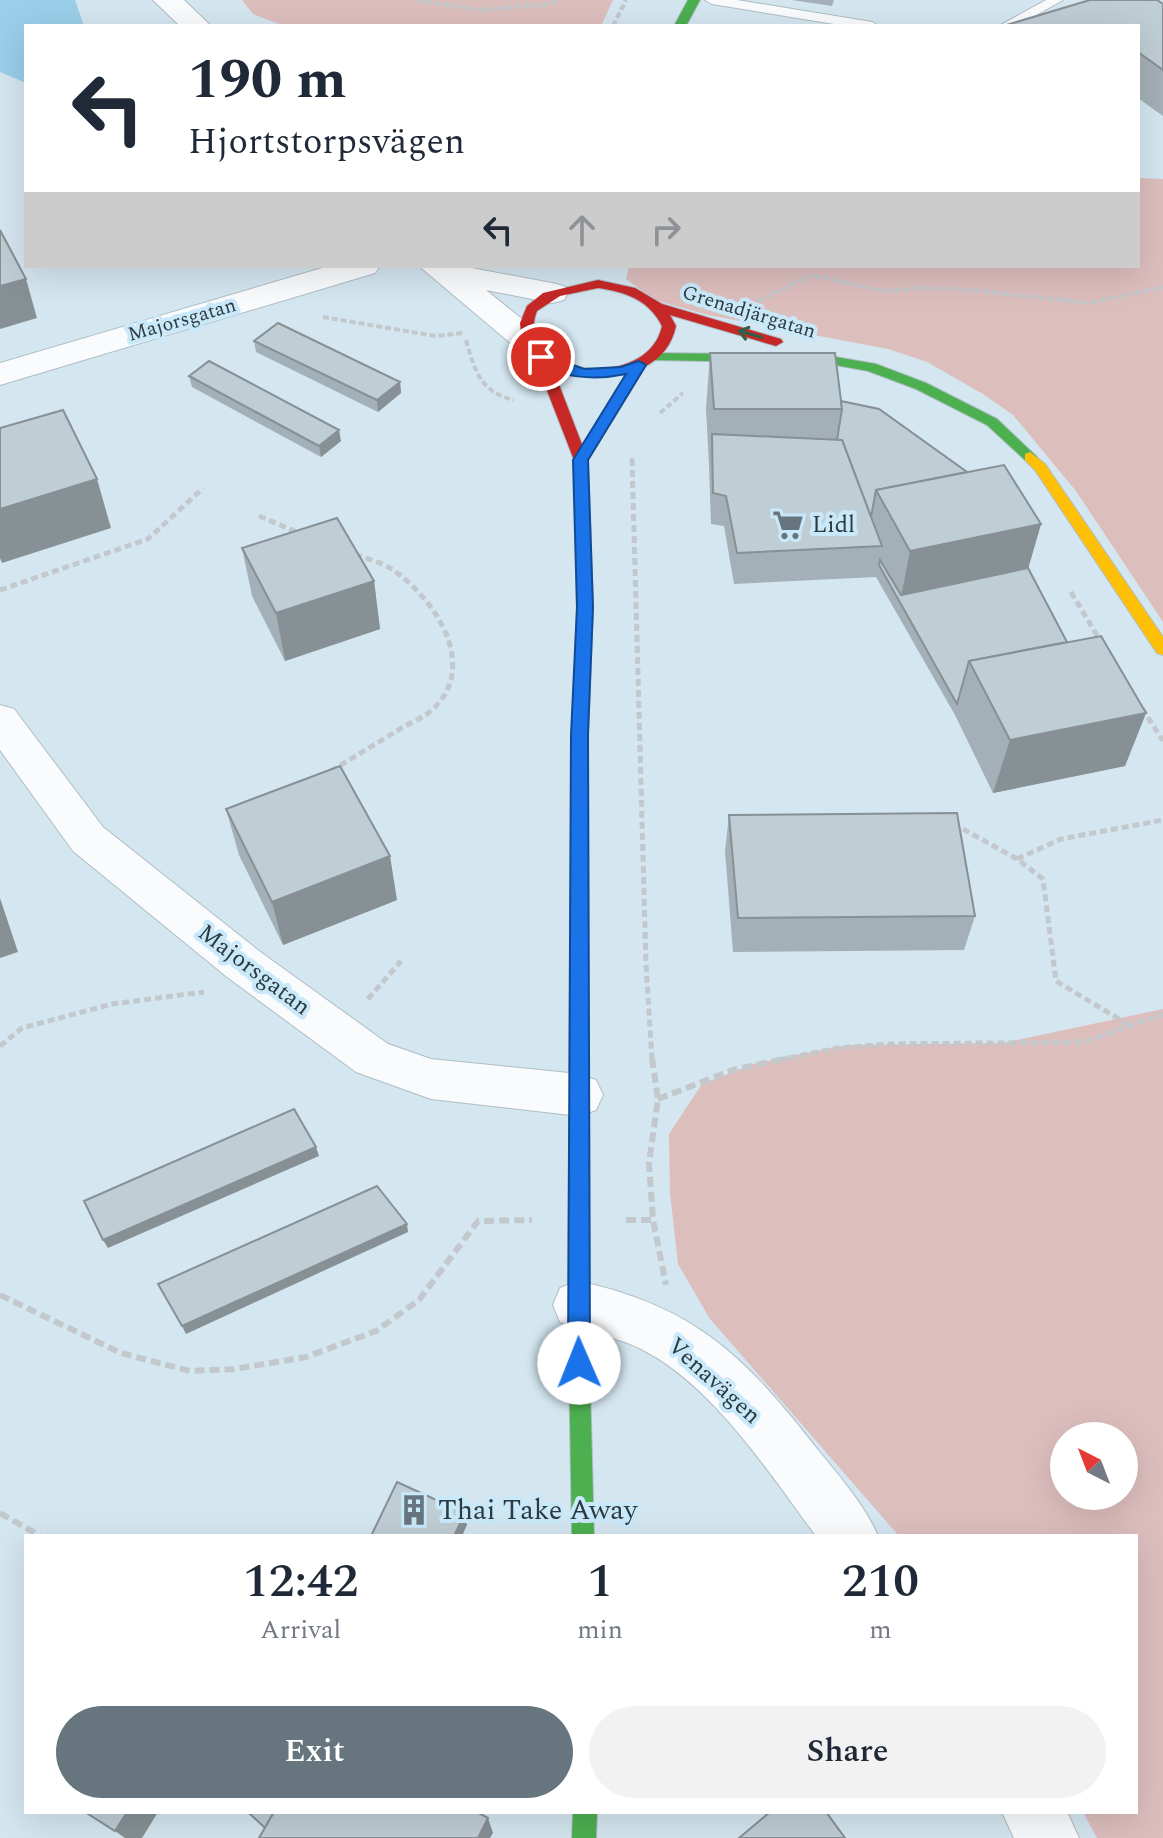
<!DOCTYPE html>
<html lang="en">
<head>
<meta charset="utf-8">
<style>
  :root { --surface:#fff; --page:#f2f2f3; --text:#1f2937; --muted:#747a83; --accent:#67767e }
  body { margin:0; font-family:Spectral,serif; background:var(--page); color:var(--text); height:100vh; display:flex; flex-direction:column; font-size:30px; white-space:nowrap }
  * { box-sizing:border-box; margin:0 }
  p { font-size:26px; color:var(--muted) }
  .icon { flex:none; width:44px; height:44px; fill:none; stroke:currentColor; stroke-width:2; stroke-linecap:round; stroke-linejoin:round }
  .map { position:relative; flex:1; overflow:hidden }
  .side { position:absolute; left:24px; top:1534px; width:1114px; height:280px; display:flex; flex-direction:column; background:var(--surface); border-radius:0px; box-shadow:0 8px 32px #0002 }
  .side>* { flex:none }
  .top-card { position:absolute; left:24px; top:24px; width:1116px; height:244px; border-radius:0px; box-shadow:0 8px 32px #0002; background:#fff; color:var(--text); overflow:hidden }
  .needle { width:52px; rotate:318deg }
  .tools { position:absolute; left:1050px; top:1422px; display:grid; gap:16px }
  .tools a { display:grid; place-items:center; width:88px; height:88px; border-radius:50%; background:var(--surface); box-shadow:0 8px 32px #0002; font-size:40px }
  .pin { position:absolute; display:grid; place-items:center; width:68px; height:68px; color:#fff; margin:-34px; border:4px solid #fff; border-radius:50%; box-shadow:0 2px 8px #0007 }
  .me { position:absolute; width:88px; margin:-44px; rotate:359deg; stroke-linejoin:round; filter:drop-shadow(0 0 6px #0008) }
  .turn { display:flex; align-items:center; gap:28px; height:168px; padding:0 32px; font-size:36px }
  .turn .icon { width:104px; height:104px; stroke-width:2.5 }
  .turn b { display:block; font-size:56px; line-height:68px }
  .lanes { display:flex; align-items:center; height:76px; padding:0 32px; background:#0003; justify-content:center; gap:40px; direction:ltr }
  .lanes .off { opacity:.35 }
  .eta { display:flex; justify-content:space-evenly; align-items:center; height:136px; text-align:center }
  .eta b { font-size:48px; font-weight:600; line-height:56px }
  .action { display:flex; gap:16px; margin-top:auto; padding:16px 32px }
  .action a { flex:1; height:92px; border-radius:48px; background:var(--accent); color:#fff; font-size:32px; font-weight:600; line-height:92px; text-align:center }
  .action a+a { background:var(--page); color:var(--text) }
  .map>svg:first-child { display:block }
  .forest { fill:#dcbebd; fill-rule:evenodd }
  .water { fill:#9acee9 }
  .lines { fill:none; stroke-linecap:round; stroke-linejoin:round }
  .lane-casing { stroke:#afbdc5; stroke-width:2 }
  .street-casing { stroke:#afbdc5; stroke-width:2 }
  .fast-casing { stroke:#afbdc5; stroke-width:2 }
  .slow-casing { stroke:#afbdc5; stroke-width:2 }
  .jam-casing { stroke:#afbdc5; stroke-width:2 }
  .path-far2 { stroke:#c2c8cc; stroke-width:4; stroke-dasharray:6 3; stroke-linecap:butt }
  .path-far1 { stroke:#c2c8cc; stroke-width:5; stroke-dasharray:7 4; stroke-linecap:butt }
  .path { stroke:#c2c8cc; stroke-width:6; stroke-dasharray:10 5; stroke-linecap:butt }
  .lane { fill:#f9fbfd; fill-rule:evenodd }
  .street { fill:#f9fbfd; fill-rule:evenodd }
  .fast { fill:#4caf50; fill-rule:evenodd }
  .slow { fill:#ffc107; fill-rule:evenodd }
  .jam { fill:#c62828; fill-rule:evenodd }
  .wall { fill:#a4b0b7 }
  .shaded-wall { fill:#869095 }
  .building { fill:#bfcdd5; stroke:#869095; stroke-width:2 }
  .oneway { stroke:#365d45 }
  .route { fill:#1a73e8; stroke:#114b97; stroke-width:2 }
  .labels { text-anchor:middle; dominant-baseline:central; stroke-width:8; stroke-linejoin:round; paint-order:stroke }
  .far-street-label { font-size:20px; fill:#2d3a40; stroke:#c9e9fb }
  .poi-label { font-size:24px; fill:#2d3a40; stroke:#c9e9fb; text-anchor:start }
  .street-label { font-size:24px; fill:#2d3a40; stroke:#c9e9fb }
  .near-poi-label { font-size:28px; fill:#2d3a40; stroke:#c9e9fb; text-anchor:start }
</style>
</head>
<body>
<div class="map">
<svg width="1163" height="1838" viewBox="0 0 1163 1838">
  <rect width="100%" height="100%" fill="#d4e6f0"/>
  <g class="forest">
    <path d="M242,0H613L601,26H284L253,14Z"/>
    <path d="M1138,178L1163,179V622L1076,491L1013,415L983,394L927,362L888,349L708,315L654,300L626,279L629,266H1138Z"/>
    <path d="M1163,1009V1838H1097L1083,1812H1136V1536H899L710,1319L678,1264L670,1193L669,1134L702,1084L753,1064L847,1045L1003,1043ZM1124,1436V1496H1064V1436Z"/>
  </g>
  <path class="water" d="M0,0H75L84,26H26V83L0,72Z"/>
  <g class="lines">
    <defs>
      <g id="lane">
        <path d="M705,0H737L872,22L879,26H846L712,4Z"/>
        <path d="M1046,0H1063L1017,26H999Z"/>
      </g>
      <g id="street">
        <path d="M153,0H184L211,26H180Z"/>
        <path d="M329,266H380L375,273L0,385V363Z"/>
        <path d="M419,266H461L552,283L564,286L568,293L564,300L552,303L486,290L538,332L543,339L538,346L526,350L514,346Z"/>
        <path d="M0,705L14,709L103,827L259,951L388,1044L431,1059L579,1074L596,1080L603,1095L596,1110L579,1116L431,1099L356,1072L227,977L73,851L0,750Z"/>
        <path d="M578,1281C697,1307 745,1357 818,1450C840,1477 864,1504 878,1536H816C769,1473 713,1385 641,1349C615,1336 587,1333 560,1322L553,1305L560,1288Z"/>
        <path d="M1002,1812H1067L1079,1838H1014Z"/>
      </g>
      <g id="fast">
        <path d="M688,0H700L686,26H674Z"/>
        <path d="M653,353L824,355L876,364L926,383L997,419L1037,457L1035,460H1025L987,425L916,389L868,371L824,363L648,360L646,357Z"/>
        <path d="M579,975L586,978L588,983V1305L594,1536H572L568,1305L570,983L572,978Z"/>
        <path d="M573,1812H597L596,1838H572Z"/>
      </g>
      <g id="slow">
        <path d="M639,361L646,365L588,460L581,465L576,463L574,460L634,362Z"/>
        <path d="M1030,452L1045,464L1163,637V655L1157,653L1035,470L1025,460V454Z"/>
      </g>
      <path id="jam" d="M598,280L635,288L662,304L781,339L783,342L776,346L670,315L676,326C664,381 597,382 553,369L588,460L593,607L588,735V983L586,988L579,991L572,988L570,983L572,735L577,607L574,460L534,357L521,334L520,323L527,306L543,293ZM598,288C626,292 649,300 662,326C648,393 511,376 537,311L560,296Z"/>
    </defs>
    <use href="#lane" class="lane-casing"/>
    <use href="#street" class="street-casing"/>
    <use href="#fast" class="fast-casing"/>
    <use href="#slow" class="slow-casing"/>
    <use href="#jam" class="jam-casing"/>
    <g class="path-far2">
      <path d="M417,0L479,10L550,4L558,0"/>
      <path d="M613,26L626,0"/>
      <path d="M758,301L811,275L883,291L923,288L973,290L1089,303L1163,287"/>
      <path d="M323,317L436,336L463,333"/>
      <path d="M466,340C475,371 480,392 514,400"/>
      <path d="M660,413L683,393"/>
      <path d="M632,458V461"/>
    </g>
    <g class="path-far1">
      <path d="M632,459L646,964L652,1060"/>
      <path d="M259,516L299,533"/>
      <path d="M0,590L148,539L203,488"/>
      <path d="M1071,592L1101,642"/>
      <path d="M1142,708L1163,741"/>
      <path d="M331,771C354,757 377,743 400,729C410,723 423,718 432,710C480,666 435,599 393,570C381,562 367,559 353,554"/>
      <path d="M963,829L1017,859L1043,879L1056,981L1129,1025"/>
      <path d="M1017,859L1061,839L1163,820"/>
      <path d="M368,999L401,961"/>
      <path d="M0,1046L22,1028L112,1004L204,992"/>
      <path d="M779,1060L837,1048L890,1044L1084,1042L1163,1014"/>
    </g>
    <g class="path">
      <path d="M652,1058L658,1099L649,1163L653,1220L666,1285"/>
      <path d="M658,1099L733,1070L788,1058"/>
      <path d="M626,1220H653"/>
      <path d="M0,1295L121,1353L190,1371L234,1369L306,1357L376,1331L419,1300L478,1221L532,1220"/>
      <path d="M0,1513L40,1536"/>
    </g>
    <use href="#lane" class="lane"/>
    <use href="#street" class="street"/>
    <use href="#fast" class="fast"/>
    <use href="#slow" class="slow"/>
    <use href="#jam" class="jam"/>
  </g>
  <g class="wall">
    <path d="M792,0H834L832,6Z"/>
    <path d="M1163,4V116L1138,98V26Z"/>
    <path d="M254,341L400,382L401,393L378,412L256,352Z"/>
    <path d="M710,353L841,401L1041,524L1028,569L1067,642L1146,713L1125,766L993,793L955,715L876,577L734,584L724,526L711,524L709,465L706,409Z"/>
    <path d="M189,376L341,441L321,457L192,387Z"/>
    <path d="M242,548L374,581L380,629L285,661L252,596Z"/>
    <path d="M226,809L397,900L283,945L239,855Z"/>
    <path d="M729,815L975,916L964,950L733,952L725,851Z"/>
  </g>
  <g class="shaded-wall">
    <path d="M26,279L37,318L0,329V286Z"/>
    <path d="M400,382L401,393L378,412L377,400Z"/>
    <path d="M339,430L341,441L321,457L319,446Z"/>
    <path d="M97,479L111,528L2,563L0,558V509Z"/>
    <path d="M1041,524L1025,579L900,602L910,551Z"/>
    <path d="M374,581L380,629L285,661L276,613Z"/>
    <path d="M1146,713L1125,766L993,793L1010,740Z"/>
    <path d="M390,856L397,900L283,945L272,902Z"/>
    <path d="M0,898L18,952L0,958Z"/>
    <path d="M316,1147L319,1156L108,1248L103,1240Z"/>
    <path d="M407,1224L408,1232L186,1334L182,1326Z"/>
    <path d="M465,1513L467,1525L462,1536H454Z"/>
    <path d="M127,1812H158L142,1838H125L115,1831Z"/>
    <path d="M488,1818L493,1833L490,1838H478Z"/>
  </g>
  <g class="building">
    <path d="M1090,0H1157L1163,4V70L1138,52V26H1003Z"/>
    <path d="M0,230L26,279L0,286Z"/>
    <path d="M278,323L400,382L377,400L254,341Z"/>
    <path d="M710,353H835L842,409H714Z"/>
    <path d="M209,361L339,430L319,446L189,376Z"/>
    <path d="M841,401L879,409L967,472L876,490L871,517L842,440H837L842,409Z"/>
    <path d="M63,410L97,479L0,509V428Z"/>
    <path d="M712,434L842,440L882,546L737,553L726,496L713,493Z"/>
    <path d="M1004,465L1041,524L910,551L876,490Z"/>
    <path d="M337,518L374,581L276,613L242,548Z"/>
    <path d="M880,560L901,595L1028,568L1067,642L969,661L957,704L879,565Z"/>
    <path d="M1101,636L1146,713L1010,740L969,661Z"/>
    <path d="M340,766L390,856L272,902L226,809Z"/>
    <path d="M957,813L975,916L738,918L729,815Z"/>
    <path d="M294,1109L316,1147L103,1240L84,1201Z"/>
    <path d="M377,1186L407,1224L182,1326L158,1284Z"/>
    <path d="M397,1482L465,1513L454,1536H371Z"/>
    <path d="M85,1812H127L115,1831Z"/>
    <path d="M248,1812H274L265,1828Z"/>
    <path d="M274,1812H477L488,1818L478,1838H259Z"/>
    <path d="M770,1812H826L845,1838H739Z"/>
  </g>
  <defs><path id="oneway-shaft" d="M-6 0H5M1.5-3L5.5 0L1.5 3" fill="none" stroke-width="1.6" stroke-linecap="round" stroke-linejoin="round" transform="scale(2)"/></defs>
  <use class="oneway" href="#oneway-shaft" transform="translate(750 334) rotate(-164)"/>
  <path class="route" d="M541,353L584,369L621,367L639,361L646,365L588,460L593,607L588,735L590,1363L587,1370L579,1373L571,1370L568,1363L571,735L577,607L573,460L626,374C598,380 555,380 534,357Z"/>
  <defs>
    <symbol id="supermarket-bare" viewBox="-9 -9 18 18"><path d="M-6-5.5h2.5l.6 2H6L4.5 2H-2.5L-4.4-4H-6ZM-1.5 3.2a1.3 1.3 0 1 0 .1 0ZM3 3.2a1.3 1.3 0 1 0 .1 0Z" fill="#67767e" stroke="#c9e9fb" stroke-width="2.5" paint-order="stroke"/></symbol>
    <symbol id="building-bare" viewBox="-9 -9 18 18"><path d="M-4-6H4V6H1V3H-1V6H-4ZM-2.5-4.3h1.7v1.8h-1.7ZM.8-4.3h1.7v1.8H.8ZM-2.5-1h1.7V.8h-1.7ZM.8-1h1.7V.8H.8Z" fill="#67767e" stroke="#c9e9fb" stroke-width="2.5" paint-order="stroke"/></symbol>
  </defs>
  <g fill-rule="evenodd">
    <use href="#supermarket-bare" x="766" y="503" width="44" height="44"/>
    <use href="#building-bare" x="392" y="1488" width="44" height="44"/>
  </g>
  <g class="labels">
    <g class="far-street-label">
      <text transform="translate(749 312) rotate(17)">Grenadjärgatan</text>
      <text transform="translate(182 320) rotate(-16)">Majorsgatan</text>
    </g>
    <g class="poi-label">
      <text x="812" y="525">Lidl</text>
    </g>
    <g class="street-label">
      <text transform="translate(254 970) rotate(37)">Majorsgatan</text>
      <text transform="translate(714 1381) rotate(42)">Venavägen</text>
    </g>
    <g class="near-poi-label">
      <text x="438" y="1510">Thai Take Away</text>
    </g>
  </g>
</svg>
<div class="tools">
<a><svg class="needle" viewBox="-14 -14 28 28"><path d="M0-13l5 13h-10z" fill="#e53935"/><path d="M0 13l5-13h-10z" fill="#747a83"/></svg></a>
</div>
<div class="pin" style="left:541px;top:357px;background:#d93025"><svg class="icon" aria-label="arrive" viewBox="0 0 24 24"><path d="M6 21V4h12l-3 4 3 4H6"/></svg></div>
<svg class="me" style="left:579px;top:1363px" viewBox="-20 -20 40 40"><circle r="19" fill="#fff"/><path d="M0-13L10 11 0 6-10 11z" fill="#1a73e8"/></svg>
<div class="top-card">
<div class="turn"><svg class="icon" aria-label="left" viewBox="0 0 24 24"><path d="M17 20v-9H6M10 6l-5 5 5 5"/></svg><div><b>190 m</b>Hjortstorpsvägen</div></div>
<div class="lanes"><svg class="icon" aria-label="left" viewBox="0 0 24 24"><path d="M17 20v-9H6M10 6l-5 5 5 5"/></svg><svg class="icon off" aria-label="ahead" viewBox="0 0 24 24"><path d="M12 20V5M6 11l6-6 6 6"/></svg><svg class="icon off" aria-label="right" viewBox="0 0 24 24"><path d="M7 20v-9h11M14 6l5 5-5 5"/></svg></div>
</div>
<section class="side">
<div class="eta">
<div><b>12:42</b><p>Arrival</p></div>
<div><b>1</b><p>min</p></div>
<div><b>210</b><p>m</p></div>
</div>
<div class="action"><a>Exit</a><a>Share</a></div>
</section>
</div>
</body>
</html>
